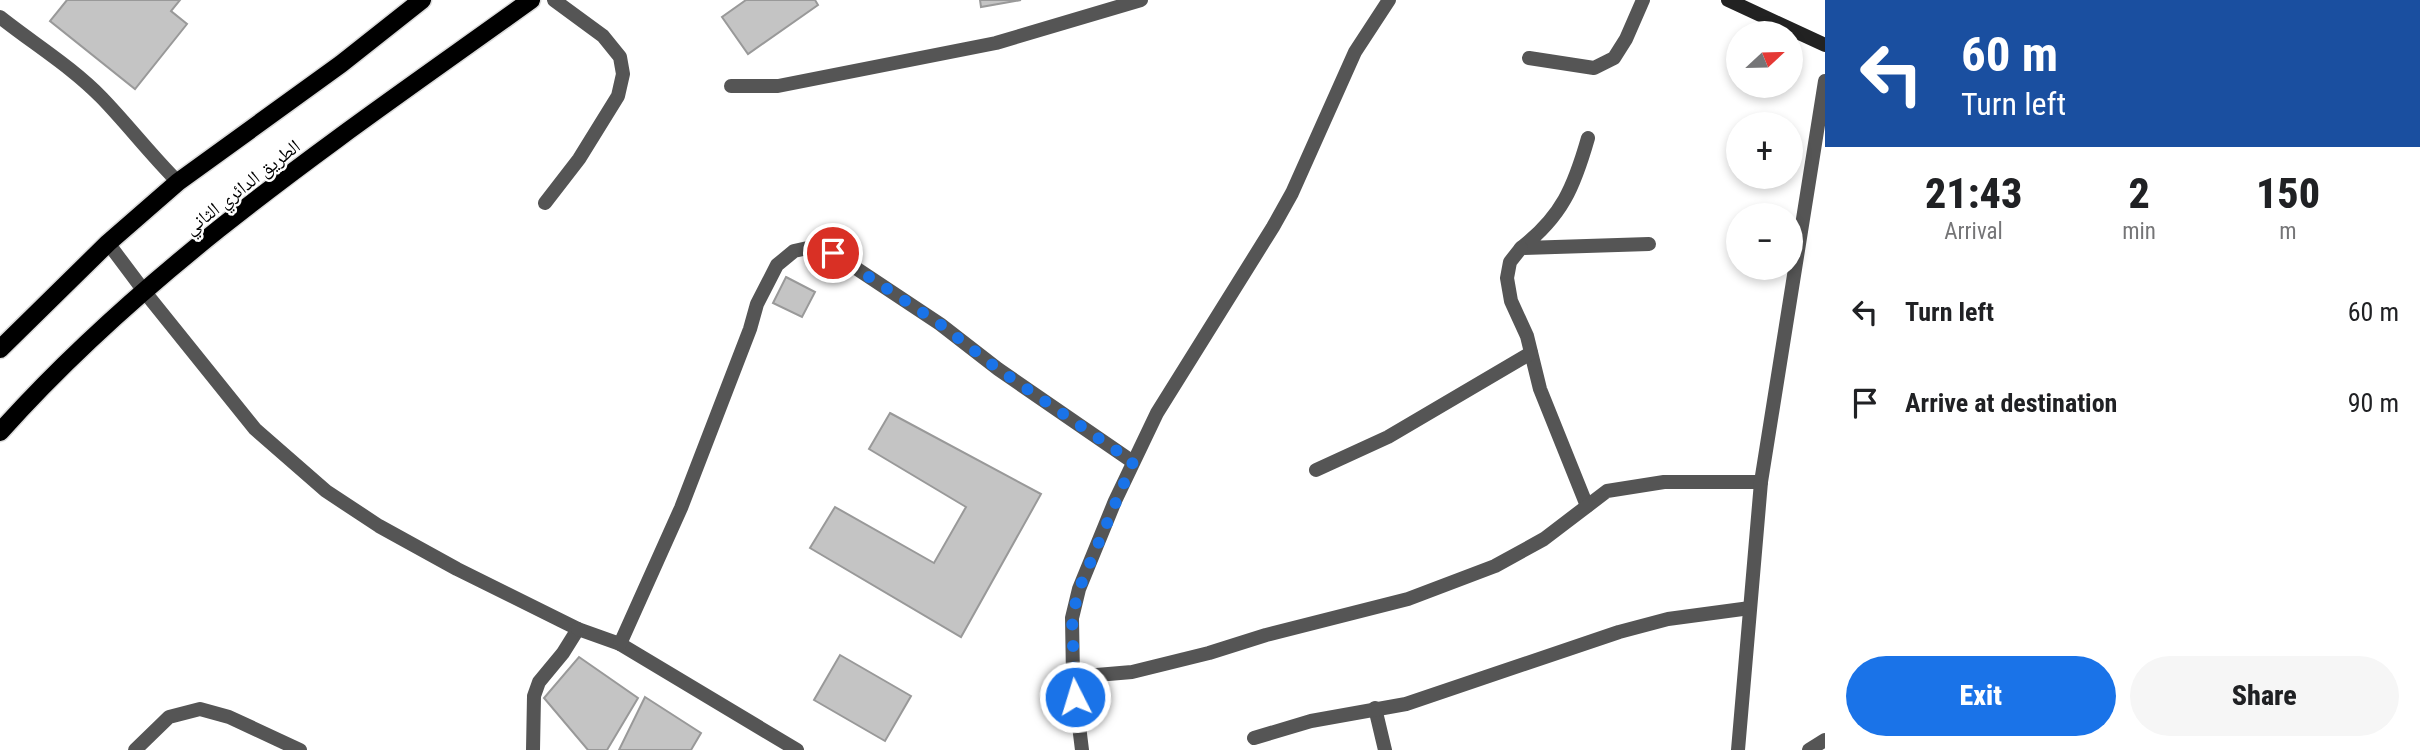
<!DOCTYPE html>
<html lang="en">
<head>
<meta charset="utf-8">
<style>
  :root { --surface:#fff; --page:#f6f6f6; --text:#202124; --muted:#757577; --accent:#1a73e8 }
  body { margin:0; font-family:"Roboto Condensed","Noto Naskh Arabic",sans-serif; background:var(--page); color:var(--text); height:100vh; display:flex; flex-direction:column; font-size:26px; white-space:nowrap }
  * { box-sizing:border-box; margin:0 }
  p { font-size:23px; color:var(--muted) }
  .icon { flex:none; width:38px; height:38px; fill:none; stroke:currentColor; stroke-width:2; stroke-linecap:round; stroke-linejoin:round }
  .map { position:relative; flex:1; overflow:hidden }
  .side { display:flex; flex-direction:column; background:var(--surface); width:595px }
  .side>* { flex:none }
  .guide { background:#1a4fa0; color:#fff; overflow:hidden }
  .needle { width:46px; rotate:68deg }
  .controls { position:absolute; left:1726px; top:21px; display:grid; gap:14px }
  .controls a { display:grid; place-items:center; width:77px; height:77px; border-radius:50%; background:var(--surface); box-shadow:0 4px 10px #0003; font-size:35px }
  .pin { position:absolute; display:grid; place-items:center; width:60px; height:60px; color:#fff; margin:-30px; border:4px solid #fff; border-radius:50%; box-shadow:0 2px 7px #0007 }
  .me { position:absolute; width:77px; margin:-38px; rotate:355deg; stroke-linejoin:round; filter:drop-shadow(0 0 5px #0008) }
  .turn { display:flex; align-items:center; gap:24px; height:147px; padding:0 21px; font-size:32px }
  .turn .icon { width:91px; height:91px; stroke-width:2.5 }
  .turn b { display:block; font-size:49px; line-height:60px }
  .eta { display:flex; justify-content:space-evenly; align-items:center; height:119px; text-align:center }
  .eta b { font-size:42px; font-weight:800; line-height:49px }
  .action { display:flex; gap:14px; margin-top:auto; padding:14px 21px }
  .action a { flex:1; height:80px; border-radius:42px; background:var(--accent); color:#fff; font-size:28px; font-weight:800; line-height:80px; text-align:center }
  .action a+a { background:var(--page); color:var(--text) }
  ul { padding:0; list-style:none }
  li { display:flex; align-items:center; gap:21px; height:91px; padding:0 21px }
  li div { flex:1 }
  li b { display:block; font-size:26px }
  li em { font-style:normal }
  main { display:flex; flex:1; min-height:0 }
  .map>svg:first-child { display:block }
  .building { fill:#c4c4c4; stroke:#999; stroke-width:2 }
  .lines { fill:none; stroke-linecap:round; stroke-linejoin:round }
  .primary-casing { stroke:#dbdbdb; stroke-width:21 }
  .minor { stroke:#555; stroke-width:14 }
  .secondary { stroke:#222; stroke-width:14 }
  .primary { stroke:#000; stroke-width:18 }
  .route { stroke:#1a73e8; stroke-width:12; stroke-dasharray:0 21.6 }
  .labels { text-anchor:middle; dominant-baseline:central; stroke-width:5; stroke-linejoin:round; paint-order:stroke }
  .street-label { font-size:19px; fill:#000; stroke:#fff }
</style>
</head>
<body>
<main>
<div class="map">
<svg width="1825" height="750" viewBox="0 0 1825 750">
  <rect width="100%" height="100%" fill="#fff"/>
  <g class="building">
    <path d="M67,0H180L171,11L187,24L135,89L50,21Z"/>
    <path d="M746,0H815L818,5L748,54L722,17Z"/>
    <path d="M980,0H1021L981,7Z"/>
    <path d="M786,277L815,292L802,317L773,303Z"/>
    <path d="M890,413L1041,494L961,637L810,548L835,507L934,563L966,507L869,449Z"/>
    <path d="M840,655L911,696L885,741L814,700Z"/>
    <path d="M579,657L638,698L607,750H588L544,698Z"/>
    <path d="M645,697L701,733L691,750H619Z"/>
  </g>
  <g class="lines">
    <defs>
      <g id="primary">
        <path d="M0,349L108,243L178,182L341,64L422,0"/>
        <path d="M0,432C153,261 346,133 531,0"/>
      </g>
    </defs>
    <use href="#primary" class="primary-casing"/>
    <g class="minor">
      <path d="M0,17C34,44 72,67 102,98C128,125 151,155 178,182"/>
      <path d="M1529,58L1594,68L1614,58L1626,39L1643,0"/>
      <path d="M731,86H778L996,43L1141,0"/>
      <path d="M1588,138C1574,187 1562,216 1521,248L1649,244"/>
      <path d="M545,203L579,159L618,96L623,74L620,57L603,36L554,0"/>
      <path d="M108,243L144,291L255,429L326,491L379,526L457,569L578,629L563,653L539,682L534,696L533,750"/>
      <path d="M1521,248L1510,262L1507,278L1511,301L1527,336L1540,389L1587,506"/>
      <path d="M1316,470L1388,437L1531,353"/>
      <path d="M578,629L620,644L797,750"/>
      <path d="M620,644L681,508L750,329L757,304L777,265L794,251L812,247L833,253L940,324L998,369L1133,462"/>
      <path d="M1073,677L1132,672L1209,653L1266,635L1408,599L1495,566L1544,539L1607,491L1664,482H1761"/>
      <path d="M1375,708L1385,750"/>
      <path d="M1254,738L1311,721L1406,704L1619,632L1668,619L1750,608"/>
      <path d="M135,750L169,717L200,709L229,717L300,750"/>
      <path d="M1082,750L1073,677L1072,618L1079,589L1115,501L1157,413L1273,227L1292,193L1355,52L1389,0"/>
      <path d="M1738,750L1761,482L1825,81"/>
      <path d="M1809,750L1825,740"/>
    </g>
    <path class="secondary" d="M1728,0L1825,45"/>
    <use href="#primary" class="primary"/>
  </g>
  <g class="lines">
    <path class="route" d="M833,253L940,324L998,369L1133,462L1079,589L1072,618L1075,697"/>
  </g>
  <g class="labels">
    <g class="street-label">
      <text transform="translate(242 187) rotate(-38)">الطريق الدائري الثاني</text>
    </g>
  </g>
</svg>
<div class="controls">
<a><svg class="needle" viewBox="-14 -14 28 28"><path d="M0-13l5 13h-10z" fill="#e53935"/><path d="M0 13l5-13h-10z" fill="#757577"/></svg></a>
<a>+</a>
<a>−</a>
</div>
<div class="pin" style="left:833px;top:253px;background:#d93025"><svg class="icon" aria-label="arrive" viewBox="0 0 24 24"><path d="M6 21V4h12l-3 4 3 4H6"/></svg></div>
<svg class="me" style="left:1075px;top:697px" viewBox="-20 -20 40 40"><circle r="17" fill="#1a73e8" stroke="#fff" stroke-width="3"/><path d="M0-11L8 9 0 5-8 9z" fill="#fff"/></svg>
</div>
<section class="side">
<div class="guide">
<div class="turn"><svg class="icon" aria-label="left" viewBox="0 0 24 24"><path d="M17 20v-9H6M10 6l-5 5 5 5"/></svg><div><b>60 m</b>Turn left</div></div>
</div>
<div class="eta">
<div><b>21:43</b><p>Arrival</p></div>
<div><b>2</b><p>min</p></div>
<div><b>150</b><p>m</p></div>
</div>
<ul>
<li><svg class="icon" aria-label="left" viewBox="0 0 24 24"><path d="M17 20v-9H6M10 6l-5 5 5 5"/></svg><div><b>Turn left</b></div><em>60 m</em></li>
<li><svg class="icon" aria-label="arrive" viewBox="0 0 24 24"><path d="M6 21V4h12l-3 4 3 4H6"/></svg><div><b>Arrive at destination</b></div><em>90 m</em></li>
</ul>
<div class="action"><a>Exit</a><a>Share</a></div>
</section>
</main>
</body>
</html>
